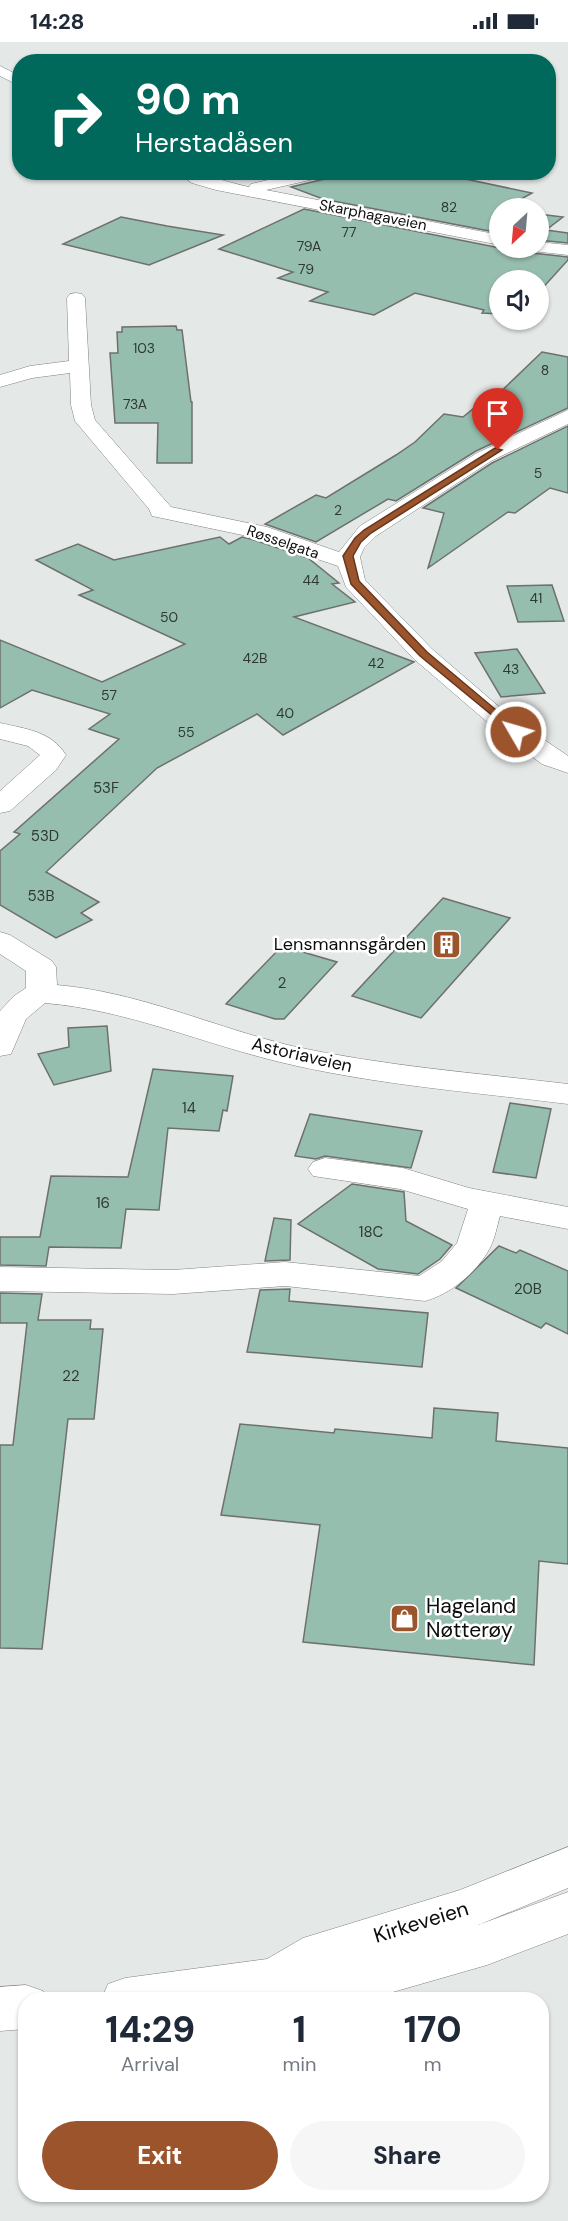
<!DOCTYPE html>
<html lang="en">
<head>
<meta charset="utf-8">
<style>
  :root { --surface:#fff; --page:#f6f6f7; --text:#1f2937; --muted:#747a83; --accent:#9b542c }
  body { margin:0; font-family:"DM Sans",sans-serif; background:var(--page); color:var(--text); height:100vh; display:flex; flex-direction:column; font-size:22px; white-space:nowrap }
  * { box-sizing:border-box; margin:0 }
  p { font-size:20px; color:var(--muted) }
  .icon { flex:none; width:33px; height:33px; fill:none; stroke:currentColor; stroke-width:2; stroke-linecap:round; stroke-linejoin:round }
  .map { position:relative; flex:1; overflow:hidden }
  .details { position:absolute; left:18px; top:1950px; width:531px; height:210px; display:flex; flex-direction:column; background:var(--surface); border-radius:24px; box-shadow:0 2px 4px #0004 }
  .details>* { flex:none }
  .guide { position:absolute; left:12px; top:12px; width:544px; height:126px; border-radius:24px; box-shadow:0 2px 4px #0004; background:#00695c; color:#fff; overflow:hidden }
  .needle { width:39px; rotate:206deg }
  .tools { position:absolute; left:489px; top:156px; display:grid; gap:12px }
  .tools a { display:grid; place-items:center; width:60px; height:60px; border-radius:50%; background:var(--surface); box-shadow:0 2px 4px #0004; font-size:30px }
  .pin { position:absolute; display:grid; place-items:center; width:51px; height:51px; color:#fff; margin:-62px -26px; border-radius:50% 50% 50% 0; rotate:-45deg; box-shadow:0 0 6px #0007 }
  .pin .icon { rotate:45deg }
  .me { position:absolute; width:66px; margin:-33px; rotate:308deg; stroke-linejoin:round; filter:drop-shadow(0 0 4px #0008) }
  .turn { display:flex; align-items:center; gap:21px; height:126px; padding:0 24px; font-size:27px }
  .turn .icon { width:78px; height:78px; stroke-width:2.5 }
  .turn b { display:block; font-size:42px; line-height:51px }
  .eta { display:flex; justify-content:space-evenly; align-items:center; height:102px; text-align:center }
  .eta b { font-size:36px; font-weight:800; line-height:42px }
  .primary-button { display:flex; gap:12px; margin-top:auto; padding:12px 24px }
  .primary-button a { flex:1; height:69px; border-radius:36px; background:var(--accent); color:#fff; font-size:24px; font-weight:800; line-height:69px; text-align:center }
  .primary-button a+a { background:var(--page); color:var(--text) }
  .status { display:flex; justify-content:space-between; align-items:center; height:42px; padding:0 30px; background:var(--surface); direction:ltr }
  .status svg { height:16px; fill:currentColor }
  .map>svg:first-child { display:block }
  .building { fill:#96beae; stroke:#6d706f; stroke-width:1.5 }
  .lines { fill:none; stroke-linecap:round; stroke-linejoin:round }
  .minor-casing { stroke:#7f8280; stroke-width:1 }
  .primary-casing { stroke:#7f8280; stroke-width:1 }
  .minor { fill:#fff; fill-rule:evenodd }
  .primary { fill:#fff; fill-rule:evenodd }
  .route { fill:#9b542c; stroke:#65371d; stroke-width:1.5 }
  .labels { text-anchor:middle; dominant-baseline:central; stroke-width:5; stroke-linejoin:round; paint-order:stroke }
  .far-number-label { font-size:14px; fill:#2e3934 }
  .far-street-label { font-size:15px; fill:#0c0d0c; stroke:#fff }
  .number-label { font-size:15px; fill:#2e3934 }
  .poi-label { font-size:18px; fill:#0c0d0c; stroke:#fff; text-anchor:end }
  .street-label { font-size:18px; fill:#0c0d0c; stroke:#fff }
  .near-poi-label { font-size:21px; fill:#0c0d0c; stroke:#fff; text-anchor:start }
  .near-street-label { font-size:21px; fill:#0c0d0c; stroke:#fff }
</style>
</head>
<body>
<div class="status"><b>14:28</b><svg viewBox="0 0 49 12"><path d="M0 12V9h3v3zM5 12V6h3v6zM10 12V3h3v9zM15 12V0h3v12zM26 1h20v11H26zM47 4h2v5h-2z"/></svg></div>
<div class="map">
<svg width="568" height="2179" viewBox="0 0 568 2179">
  <rect width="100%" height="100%" fill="#e4e8e6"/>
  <g class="building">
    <path d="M336,130H432L532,151L505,166H500V191L323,157L291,145L333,135Z"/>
    <path d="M304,167L500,206H528L532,211L568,215V218L538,251V238H500V272L482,271L484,268L415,251L374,273L310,259L328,250L278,236L293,230L219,207Z"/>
    <path d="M538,172L563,175L546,188L568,191V201L538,198Z"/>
    <path d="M121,175L167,184L223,193L149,223L63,202Z"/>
    <path d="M176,284L177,288H182L191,360H192V421H157L158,381H115L110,311H118L117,290H122V285Z"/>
    <path d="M542,310L568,315V366L476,409L396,459L388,457L316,500L265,482L316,453L326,456L396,413L415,400L444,372L463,375L485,357L492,358Z"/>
    <path d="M568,384V451L550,446L515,471L508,470L428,526L444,471L423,466L492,421Z"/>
    <path d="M220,495L229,502L242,495L251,497L308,516L339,541L332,542L355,560L294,575L414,620L283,693L257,672L157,726L46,830L99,860L81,871L92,878L56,896L0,863V809L20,792L14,790L119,697L89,687L110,672L32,648L0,666V598L102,640L185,602L79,553L93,548L36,518L78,502L114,518Z"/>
    <path d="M552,543L564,579L518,580L507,544Z"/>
    <path d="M517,607L545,651L501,655L475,611Z"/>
    <path d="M443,856L510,876L421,976L352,954Z"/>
    <path d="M282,904L337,920L284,977H275L226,962Z"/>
    <path d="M107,984L111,1029L54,1043L38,1012L69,1005L68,986Z"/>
    <path d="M153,1027L233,1034L227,1069L223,1068L219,1089L168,1086L159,1168L126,1167L121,1206L49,1205L46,1224L0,1223V1195H40L51,1134L128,1135Z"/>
    <path d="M510,1061L551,1067L536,1136L493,1130Z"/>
    <path d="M310,1072L422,1089L411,1126L325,1114L316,1117L295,1114Z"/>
    <path d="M352,1142L404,1150L406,1179L452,1203L440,1217L418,1232L378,1227L298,1182Z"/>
    <path d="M274,1176L291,1178L290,1218L265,1219Z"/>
    <path d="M499,1204L516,1211L520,1208L568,1229V1292L546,1281L541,1286L456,1246Z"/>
    <path d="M290,1247L289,1259L428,1271L422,1325L247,1310L260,1248Z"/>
    <path d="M0,1251L42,1252L38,1278H91L90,1287H103L94,1377H68L42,1607L0,1606V1403H13L27,1281H0Z"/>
    <path d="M434,1366L498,1371L496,1399L568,1406V1522L539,1519L534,1623L303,1600L320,1483L221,1473L240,1382L334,1391L335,1387L432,1396Z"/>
  </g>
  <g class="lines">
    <defs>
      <g id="minor">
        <path d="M0,24L20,34V44L0,34Z"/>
        <path d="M176,130C201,130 225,140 249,145L251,142L302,130H334L332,133L266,148L500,193V203L216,148L192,141Z"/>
        <path d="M470,130H495L497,133L489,138L472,133Z"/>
        <path d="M538,200L568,203V213L532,209L530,206H538Z"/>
        <path d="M76,251L82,252L85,256L91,363L95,378L171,465L267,485L339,510L360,484L477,411L568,368V382L491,419L376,494L364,506L360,515L365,538L432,607L511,675L568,714V731L542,722L493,685L414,617L346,545L338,524L252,495L152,474L149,467L75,379L71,363L70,331L32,336L0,345V333L30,324L69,319L67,256L70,252Z"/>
        <path d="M0,681C26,687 51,689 66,713L56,728L10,769L0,771V749L40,713L28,704L0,697Z"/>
        <path d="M0,890L10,893L52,919L56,925L57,943C139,950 213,985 292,1004C383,1024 476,1031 568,1042V1062C473,1050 377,1043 284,1021C203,1002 128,968 45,961L26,977L11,1012L0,1014V969L14,954L26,946V929L0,912Z"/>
        <path d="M325,1116L403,1126L469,1146L568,1165V1187L500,1174C497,1184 495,1196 490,1206C477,1230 451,1252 425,1259L285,1244L173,1252L0,1249V1225L173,1228L285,1220L419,1234L442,1219L457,1201L468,1167L400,1147L313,1134L308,1127L313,1120Z"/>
      </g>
      <g id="primary">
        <path d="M568,1805V1846L478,1883L568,1850V1892L487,1923L365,1958H101L108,1942L125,1936L267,1917L303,1896L460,1848Z"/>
        <path d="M26,1943L43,1949L47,1958H26V1987L0,1989V1945Z"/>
      </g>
    </defs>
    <use href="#minor" class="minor-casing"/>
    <use href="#primary" class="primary-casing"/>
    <use href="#minor" class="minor"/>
    <use href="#primary" class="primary"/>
  </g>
  <path class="route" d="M495,406L502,408L371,491L361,500L353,514L359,539L427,610L520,688L521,690L516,693L420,614L351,542L343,514L355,496L364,488Z"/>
  <defs>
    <symbol id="building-square" viewBox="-11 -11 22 22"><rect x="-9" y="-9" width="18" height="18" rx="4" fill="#9b542c" stroke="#fff"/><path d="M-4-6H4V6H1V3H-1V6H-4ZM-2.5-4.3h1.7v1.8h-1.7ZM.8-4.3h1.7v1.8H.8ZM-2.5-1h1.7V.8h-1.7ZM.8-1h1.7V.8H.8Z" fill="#fff"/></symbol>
    <symbol id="shop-square" viewBox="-11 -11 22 22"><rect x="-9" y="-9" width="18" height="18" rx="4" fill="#9b542c" stroke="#fff"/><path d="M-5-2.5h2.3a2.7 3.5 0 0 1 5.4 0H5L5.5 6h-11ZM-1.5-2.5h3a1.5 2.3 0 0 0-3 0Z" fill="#fff"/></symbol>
  </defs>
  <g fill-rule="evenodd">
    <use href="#building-square" x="430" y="886" width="33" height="33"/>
    <use href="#shop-square" x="388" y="1560" width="33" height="33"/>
  </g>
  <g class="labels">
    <g class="far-number-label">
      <text x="449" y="165">82</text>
      <text x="349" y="190">77</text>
      <text x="309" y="204">79A</text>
      <text x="306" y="227">79</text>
      <text x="144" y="306">103</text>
      <text x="545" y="328">8</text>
      <text x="135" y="362">73A</text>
      <text x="538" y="431">5</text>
      <text x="338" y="468">2</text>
      <text x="311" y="538">44</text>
      <text x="536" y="556">41</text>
      <text x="169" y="575">50</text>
      <text x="255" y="616">42B</text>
      <text x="376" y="621">42</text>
      <text x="511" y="627">43</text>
      <text x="109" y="653">57</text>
      <text x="285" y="671">40</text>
      <text x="186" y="690">55</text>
    </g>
    <g class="far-street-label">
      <text transform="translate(373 173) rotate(11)">Skarphagaveien</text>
      <text transform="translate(283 500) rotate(19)">Røsselgata</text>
    </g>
    <g class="number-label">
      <text x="106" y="746">53F</text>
      <text x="45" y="794">53D</text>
      <text x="41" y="854">53B</text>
      <text x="282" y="941">2</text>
      <text x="189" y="1066">14</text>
      <text x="103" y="1161">16</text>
      <text x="371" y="1190">18C</text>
      <text x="528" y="1247">20B</text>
      <text x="71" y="1334">22</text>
    </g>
    <g class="poi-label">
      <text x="426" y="902">Lensmannsgården</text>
    </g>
    <g class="street-label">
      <text transform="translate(302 1013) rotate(13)">Astoriaveien</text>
    </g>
    <g class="near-poi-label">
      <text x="426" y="1564">Hageland<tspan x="426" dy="24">Nøtterøy</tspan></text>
    </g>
    <g class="near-street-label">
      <text transform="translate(421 1880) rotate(-17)">Kirkeveien</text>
    </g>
  </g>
</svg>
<div class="tools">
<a><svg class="needle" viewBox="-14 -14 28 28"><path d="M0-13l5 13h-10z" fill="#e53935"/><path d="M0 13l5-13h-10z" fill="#747a83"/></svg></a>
<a><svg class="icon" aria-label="sound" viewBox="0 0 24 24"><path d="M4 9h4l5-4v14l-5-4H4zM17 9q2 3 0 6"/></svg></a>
</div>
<div class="pin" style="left:498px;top:408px;background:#d93025"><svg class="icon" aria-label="arrive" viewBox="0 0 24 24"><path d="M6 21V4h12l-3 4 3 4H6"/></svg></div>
<svg class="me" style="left:516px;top:690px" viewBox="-20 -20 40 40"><circle r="17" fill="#9b542c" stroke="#fff" stroke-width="3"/><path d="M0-11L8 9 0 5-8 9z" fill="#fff"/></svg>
<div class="guide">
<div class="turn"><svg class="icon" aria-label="right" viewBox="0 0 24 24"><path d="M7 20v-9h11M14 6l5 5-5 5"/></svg><div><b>90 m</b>Herstadåsen</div></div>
</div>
<section class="details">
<div class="eta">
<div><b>14:29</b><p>Arrival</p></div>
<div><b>1</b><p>min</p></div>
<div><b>170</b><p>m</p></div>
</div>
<div class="primary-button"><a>Exit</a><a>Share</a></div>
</section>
</div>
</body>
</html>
